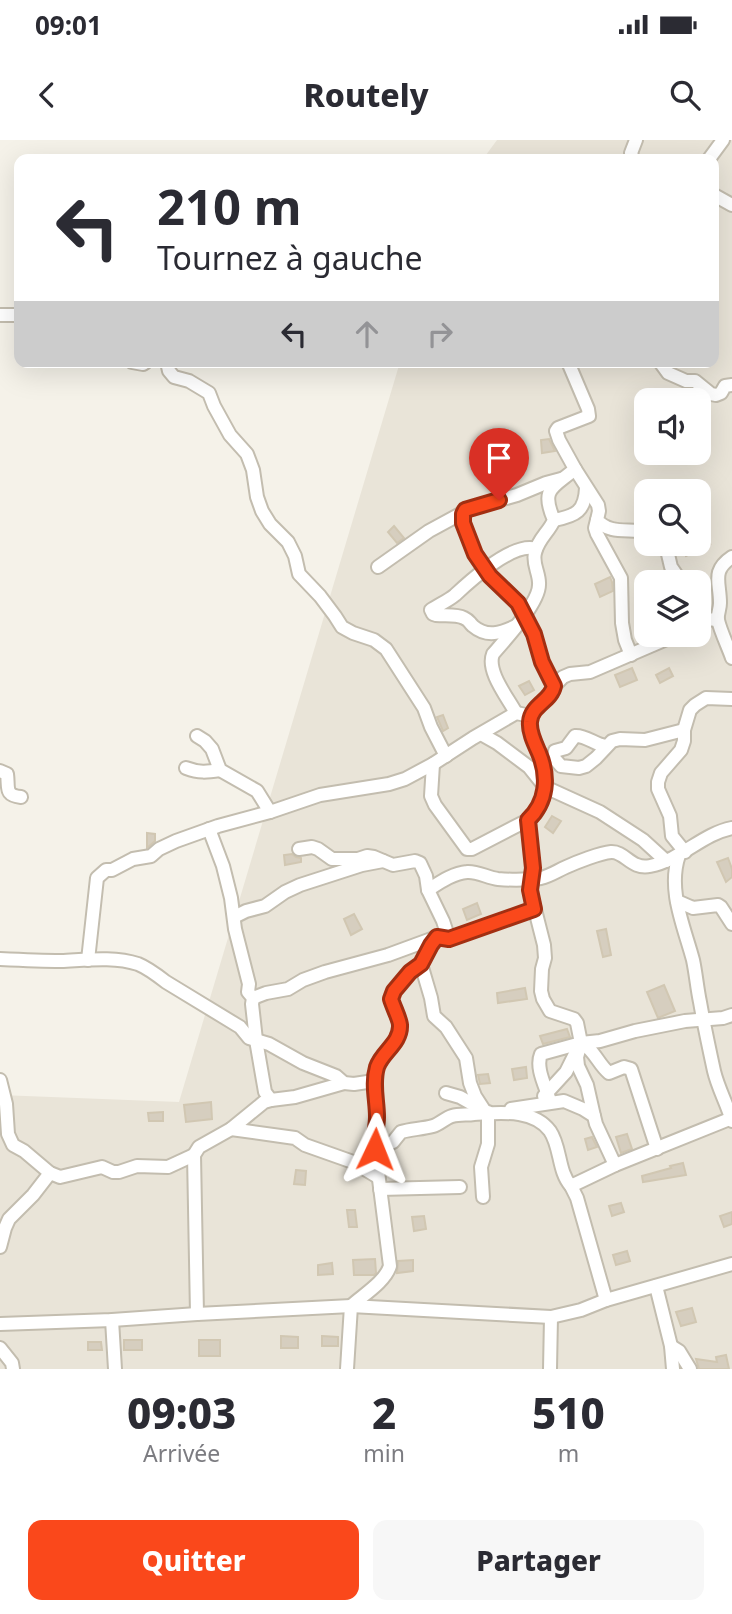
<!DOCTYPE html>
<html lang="fr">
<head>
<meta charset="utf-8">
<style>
  :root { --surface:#fff; --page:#f7f7f7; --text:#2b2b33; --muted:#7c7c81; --accent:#fa481b }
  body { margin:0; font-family:"Noto Sans",sans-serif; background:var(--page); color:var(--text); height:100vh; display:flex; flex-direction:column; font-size:26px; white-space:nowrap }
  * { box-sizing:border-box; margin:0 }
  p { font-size:23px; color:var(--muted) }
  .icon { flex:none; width:38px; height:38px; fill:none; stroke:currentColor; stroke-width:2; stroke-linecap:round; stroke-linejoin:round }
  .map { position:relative; height:1229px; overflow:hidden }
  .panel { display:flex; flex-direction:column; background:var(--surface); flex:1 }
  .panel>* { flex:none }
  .top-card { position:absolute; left:14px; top:14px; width:705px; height:214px; border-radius:14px; box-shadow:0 7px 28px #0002; background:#fff; color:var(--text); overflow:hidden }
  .controls { position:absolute; left:634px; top:248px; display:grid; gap:14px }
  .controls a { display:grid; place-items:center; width:77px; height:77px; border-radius:14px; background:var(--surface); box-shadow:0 7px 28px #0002; font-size:35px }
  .pin { position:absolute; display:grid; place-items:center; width:60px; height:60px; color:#fff; margin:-72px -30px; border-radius:50% 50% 50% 0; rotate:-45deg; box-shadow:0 0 7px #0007 }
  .pin .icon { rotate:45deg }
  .me { position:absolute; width:77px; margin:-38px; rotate:2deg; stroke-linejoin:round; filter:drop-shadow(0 0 5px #0008) }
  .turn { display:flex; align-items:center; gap:24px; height:147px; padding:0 28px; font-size:32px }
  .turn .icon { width:91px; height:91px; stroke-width:2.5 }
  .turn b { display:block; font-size:49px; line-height:60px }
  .lanes { display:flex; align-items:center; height:66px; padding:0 28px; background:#0003; justify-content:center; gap:35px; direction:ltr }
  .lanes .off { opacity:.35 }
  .eta { display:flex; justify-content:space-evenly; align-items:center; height:119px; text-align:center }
  .eta b { font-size:42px; font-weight:800; line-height:49px }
  .button { display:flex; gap:14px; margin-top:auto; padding:14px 28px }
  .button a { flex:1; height:80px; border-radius:14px; background:var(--accent); color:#fff; font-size:28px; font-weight:800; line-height:80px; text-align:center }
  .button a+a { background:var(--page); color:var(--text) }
  .status { display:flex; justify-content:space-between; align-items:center; height:49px; padding:0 35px; background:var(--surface); direction:ltr }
  .status svg { height:19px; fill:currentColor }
  header { display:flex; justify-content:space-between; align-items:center; height:91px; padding:0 28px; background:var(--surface); font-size:32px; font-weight:800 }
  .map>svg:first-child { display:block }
  .residential { fill:#e9e4d8; fill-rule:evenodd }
  .building { fill:#d6cebf; stroke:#d1c7b2; stroke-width:2 }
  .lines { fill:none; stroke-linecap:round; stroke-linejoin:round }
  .street-casing { stroke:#c3bdaf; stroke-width:16 }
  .street { stroke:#fff; stroke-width:12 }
  .route-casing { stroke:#a22f12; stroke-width:18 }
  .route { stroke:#fa481b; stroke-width:12 }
</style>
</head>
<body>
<div class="status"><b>09:01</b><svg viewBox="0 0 49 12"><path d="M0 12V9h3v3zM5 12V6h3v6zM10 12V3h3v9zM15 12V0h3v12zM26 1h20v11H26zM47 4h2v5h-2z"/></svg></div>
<header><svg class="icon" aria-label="back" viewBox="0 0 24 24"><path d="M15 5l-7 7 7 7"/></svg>Routely<svg class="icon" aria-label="search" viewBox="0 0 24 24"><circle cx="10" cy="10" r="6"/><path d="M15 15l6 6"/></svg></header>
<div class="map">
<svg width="732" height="1229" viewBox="0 0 732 1229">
  <rect width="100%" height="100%" fill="#f5f2e9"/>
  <path class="residential" d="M497,0H732V1229H0V955L179,962L400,222H714V19H483ZM646,261H698V313H646ZM646,352H698V404H646ZM646,443H698V495H646Z"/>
  <g class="building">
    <path d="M549,299L555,311L542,313L541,300Z"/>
    <path d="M394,386L404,398L397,403L388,392Z"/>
    <path d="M680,404H711L686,416Z"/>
    <path d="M610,437L612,442L613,451L600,457L595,444Z"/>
    <path d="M632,528L637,540L620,547L615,535Z"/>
    <path d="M669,528L673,536L660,543L656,535Z"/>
    <path d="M529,541L534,550L525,555L519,546Z"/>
    <path d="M443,575L448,588L443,591L437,577Z"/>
    <path d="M552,676L561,681L553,693L545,687Z"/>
    <path d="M147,693L155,694V701L147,708Z"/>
    <path d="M292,714L296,717L301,718V722L285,725L284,715Z"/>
    <path d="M728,718L732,729V737L726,742L717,722Z"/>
    <path d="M477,763L481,774L467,780L463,769Z"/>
    <path d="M354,774L362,789L351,795L344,779Z"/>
    <path d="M606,789L611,815L603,817L597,791Z"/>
    <path d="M664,845L675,871L658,878L647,852Z"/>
    <path d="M525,848L527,859L498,863L497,853Z"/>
    <path d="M567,889L570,897L543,904L540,896Z"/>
    <path d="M526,927L527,938L514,940L512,929Z"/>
    <path d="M488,934L490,943L480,944L478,935Z"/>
    <path d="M211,962L212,979L186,982L184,965Z"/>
    <path d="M163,972V981H149L148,973Z"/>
    <path d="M627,994L632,1009L621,1013L616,997Z"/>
    <path d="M592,997L597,1007L588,1010L585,999Z"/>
    <path d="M683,1023L686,1035L643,1042L642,1036L671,1028L670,1026Z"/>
    <path d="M296,1030L306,1031L305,1045L294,1044Z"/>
    <path d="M621,1063L624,1072L612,1076L609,1066Z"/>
    <path d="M347,1070H355L357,1087H349Z"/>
    <path d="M732,1072V1084L724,1087L720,1076Z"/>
    <path d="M424,1076L426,1089L414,1091L412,1077Z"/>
    <path d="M627,1111L630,1121L616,1125L613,1115Z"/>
    <path d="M375,1119L376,1133L374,1135H354L353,1120Z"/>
    <path d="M413,1120V1131L397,1133L398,1121Z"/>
    <path d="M332,1123L333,1134L318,1135V1125Z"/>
    <path d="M692,1168L696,1182L681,1186L676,1172Z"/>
    <path d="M281,1196L298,1197V1208H281Z"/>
    <path d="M322,1196L338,1197V1206H322Z"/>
    <rect x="124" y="1200" width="18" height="10"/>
    <rect x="199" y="1200" width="21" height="16"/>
    <path d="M88,1202H101L102,1210H88Z"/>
    <path d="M726,1215L729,1229H699L696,1219L717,1222L716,1217Z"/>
  </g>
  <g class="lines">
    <defs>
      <g id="street">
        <path d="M633,19L631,13L636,0"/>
        <path d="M709,19L723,0"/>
        <path d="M714,55L732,65"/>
        <path d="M0,175H19"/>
        <path d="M132,222L143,224L146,222"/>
        <path d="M167,222L169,231L174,237L189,241L209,253L214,266L230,295L247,314L253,330L257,357L262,371L270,384L288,402L295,416L299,434L320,456L335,476L342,487L353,493L374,500L386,509L424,568L431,587L446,616"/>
        <path d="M660,222L668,233L686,241H695L711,254L716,255L721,253L725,246L732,245"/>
        <path d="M575,329L598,365L599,371L597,380C610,395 629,388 646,392"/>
        <path d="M554,380C576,376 585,371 586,348"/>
        <path d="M597,380L595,388L597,394L621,438L622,483L625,500L631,515"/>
        <path d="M664,404L667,410L671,427L682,443"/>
        <path d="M732,417C711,431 720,442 720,463C720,469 717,475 718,480C720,490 729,509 732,518"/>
        <path d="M378,427L429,391L464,372"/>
        <path d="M698,481L705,479L718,480"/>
        <path d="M516,486C501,493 487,498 473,486C468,481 470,481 464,478C456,474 445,476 436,475L433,474L431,470C438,465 448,461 455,455C471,440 514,401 536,409"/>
        <path d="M554,546L542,522L534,494L518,463L490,436L475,414L463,383V374L465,370L517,355L546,343L561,339"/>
        <path d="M516,573C508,558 486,531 493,514C505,500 539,463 539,445C540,434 532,424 535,413C538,399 549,392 554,380C540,348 553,348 575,329L559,300L556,291L558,288L589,276L588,269L568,222"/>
        <path d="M481,594L497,603L529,627L545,647L600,672L643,700L666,721"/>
        <path d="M197,596L205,601L212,609L220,630L257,651L270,672"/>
        <path d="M606,606C595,605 586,595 575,596L566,608L555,611L554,618L561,626L579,628L586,626L596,618L612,601L620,599L645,600L684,590"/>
        <path d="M433,624L431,656L435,665L467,709H472L528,680L536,673L543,659L545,647L541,618L529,586L531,576L535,569L551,554L554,546L563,537L570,534L590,532L676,495"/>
        <path d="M186,628C199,633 207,632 220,630"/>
        <path d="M0,631L7,634C9,648 4,655 21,657"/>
        <path d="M528,680L533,728L530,750L544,805L545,818L542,829L541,851L543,859L550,871L574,879L577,883L581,903L577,917L578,926L587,945L594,976"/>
        <path d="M209,689L223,726L231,758L235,789L249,844L248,852L253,858L252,864L256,900L265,952L271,960L295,957L344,943"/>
        <path d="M299,709L312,707L318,709L332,719H358L367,716L374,717L393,725L415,721L420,723L426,736L428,750"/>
        <path d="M685,712L672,696L670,676L658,649V642L661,633L681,610L684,601V590L690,570L695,565L706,558L732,559"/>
        <path d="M679,715C667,750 684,786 693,820C696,834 697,848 700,862C704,885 709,908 714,931C718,948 727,964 732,981"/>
        <path d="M677,761L693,768L718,765L721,767L732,784"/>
        <path d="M234,777L246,771L265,766L285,752L300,745L362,725L383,721"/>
        <path d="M449,799L534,769"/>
        <path d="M0,819C20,820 40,821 61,821C85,820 114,816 138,824C148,828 157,835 166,842L240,887L249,898L269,904L303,923L336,936L344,943L354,944L374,941"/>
        <path d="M88,820L97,738L106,730H112L133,719L151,716L159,709L176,701L218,686L270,672L320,655L389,644L405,639L433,624L473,598L516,573L531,576"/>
        <path d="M421,824L431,858L434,876L446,887L466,918L470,943L475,956L486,973"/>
        <path d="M253,858L266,853L288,849L303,840L325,832L388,815L437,797"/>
        <path d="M581,903C594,909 598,924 609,933L624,927L631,929L657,1009"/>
        <path d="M0,940L6,964L8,994L13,1005L24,1011L50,1033L60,1037L102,1027L113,1032H119L137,1026L168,1027L194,1015"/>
        <path d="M446,953L460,957L483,970"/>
        <path d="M544,956L566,932L576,912"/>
        <path d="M550,961C546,947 535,928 541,914L581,903L600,901L635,891L685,881L723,878L732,875"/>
        <path d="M511,969L564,961L583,969L594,976L596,984L615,1025"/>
        <path d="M231,989L295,998L305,1005L353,1022L378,1037"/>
        <path d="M360,1026L375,1009L393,1002L401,992C411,989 422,989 433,986C440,984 445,978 452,976C459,974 467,975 474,974C498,973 533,968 550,991C561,1007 558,1032 571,1046"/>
        <path d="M380,1049L460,1047"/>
        <path d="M483,1057L481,1027L488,1004V972"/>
        <path d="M0,1107L5,1088L9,1079L33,1055L50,1033"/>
        <path d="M656,1146L671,1206L673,1229"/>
        <path d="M606,1160L577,1058L571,1046L615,1025L732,978"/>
        <path d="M197,1174L194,1015L199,1007L231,989L264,962L271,960"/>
        <path d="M112,1180L115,1229"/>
        <path d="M0,1184L112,1180L197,1174L351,1166L551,1177L581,1170L606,1160L732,1124"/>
        <path d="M671,1206L679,1211L690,1229"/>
        <path d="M0,1208L12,1223L13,1229"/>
        <path d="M347,1229L351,1166C363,1155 385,1142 390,1126L374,1000L377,979L374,941L376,933L380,919L395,903L400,885L391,859L394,851L410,832L421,824L431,805L437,797L449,799L443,781L428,750C439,743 453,733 467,732C477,731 488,738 498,739C511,740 528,740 541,738C550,736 557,731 566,727C577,722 600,713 611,712C625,711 631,730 650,726C681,720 702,694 732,688"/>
        <path d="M550,1229L551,1177"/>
      </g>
    </defs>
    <use href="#street" class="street-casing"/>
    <use href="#street" class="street"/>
  </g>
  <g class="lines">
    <defs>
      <path id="route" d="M375,1009C373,997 377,988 377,977C377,960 372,944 377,927C382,912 401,903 400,885C400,880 393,866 391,859L394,851L410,832L421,824L431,805L437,797L449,799L534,769L530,750L533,728L528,680C547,662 549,637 539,613C535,604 529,592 530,582C531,565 551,561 554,546L542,522L534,494L518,463L490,436L475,414L463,383V374L465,370L499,360"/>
    </defs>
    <use href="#route" class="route-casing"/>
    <use href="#route" class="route"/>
  </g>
</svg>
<div class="controls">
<a><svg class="icon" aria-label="sound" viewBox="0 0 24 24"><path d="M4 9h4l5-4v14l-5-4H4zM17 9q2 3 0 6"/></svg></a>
<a><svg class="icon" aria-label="search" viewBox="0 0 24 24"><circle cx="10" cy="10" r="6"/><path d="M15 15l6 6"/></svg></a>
<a><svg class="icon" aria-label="layers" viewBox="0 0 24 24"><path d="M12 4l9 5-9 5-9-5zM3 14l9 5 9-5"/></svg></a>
</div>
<div class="pin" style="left:499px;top:360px;background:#d93025"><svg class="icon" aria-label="arrive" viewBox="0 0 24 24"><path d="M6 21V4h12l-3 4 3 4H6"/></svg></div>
<svg class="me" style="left:375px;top:1009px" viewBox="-20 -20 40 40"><path d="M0-17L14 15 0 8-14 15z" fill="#fa481b" stroke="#fff" stroke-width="4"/></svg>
<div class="top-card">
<div class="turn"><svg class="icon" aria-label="left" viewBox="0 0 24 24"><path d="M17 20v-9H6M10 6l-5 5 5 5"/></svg><div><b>210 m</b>Tournez à gauche</div></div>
<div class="lanes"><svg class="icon" aria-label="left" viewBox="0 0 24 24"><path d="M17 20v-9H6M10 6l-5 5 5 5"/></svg><svg class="icon off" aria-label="ahead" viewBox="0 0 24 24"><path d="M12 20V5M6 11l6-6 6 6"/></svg><svg class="icon off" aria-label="right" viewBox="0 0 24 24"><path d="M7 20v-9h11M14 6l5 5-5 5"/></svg></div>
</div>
</div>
<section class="panel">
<div class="eta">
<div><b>09:03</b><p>Arrivée</p></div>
<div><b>2</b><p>min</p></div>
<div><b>510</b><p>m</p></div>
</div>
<div class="button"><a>Quitter</a><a>Partager</a></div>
</section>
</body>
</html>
